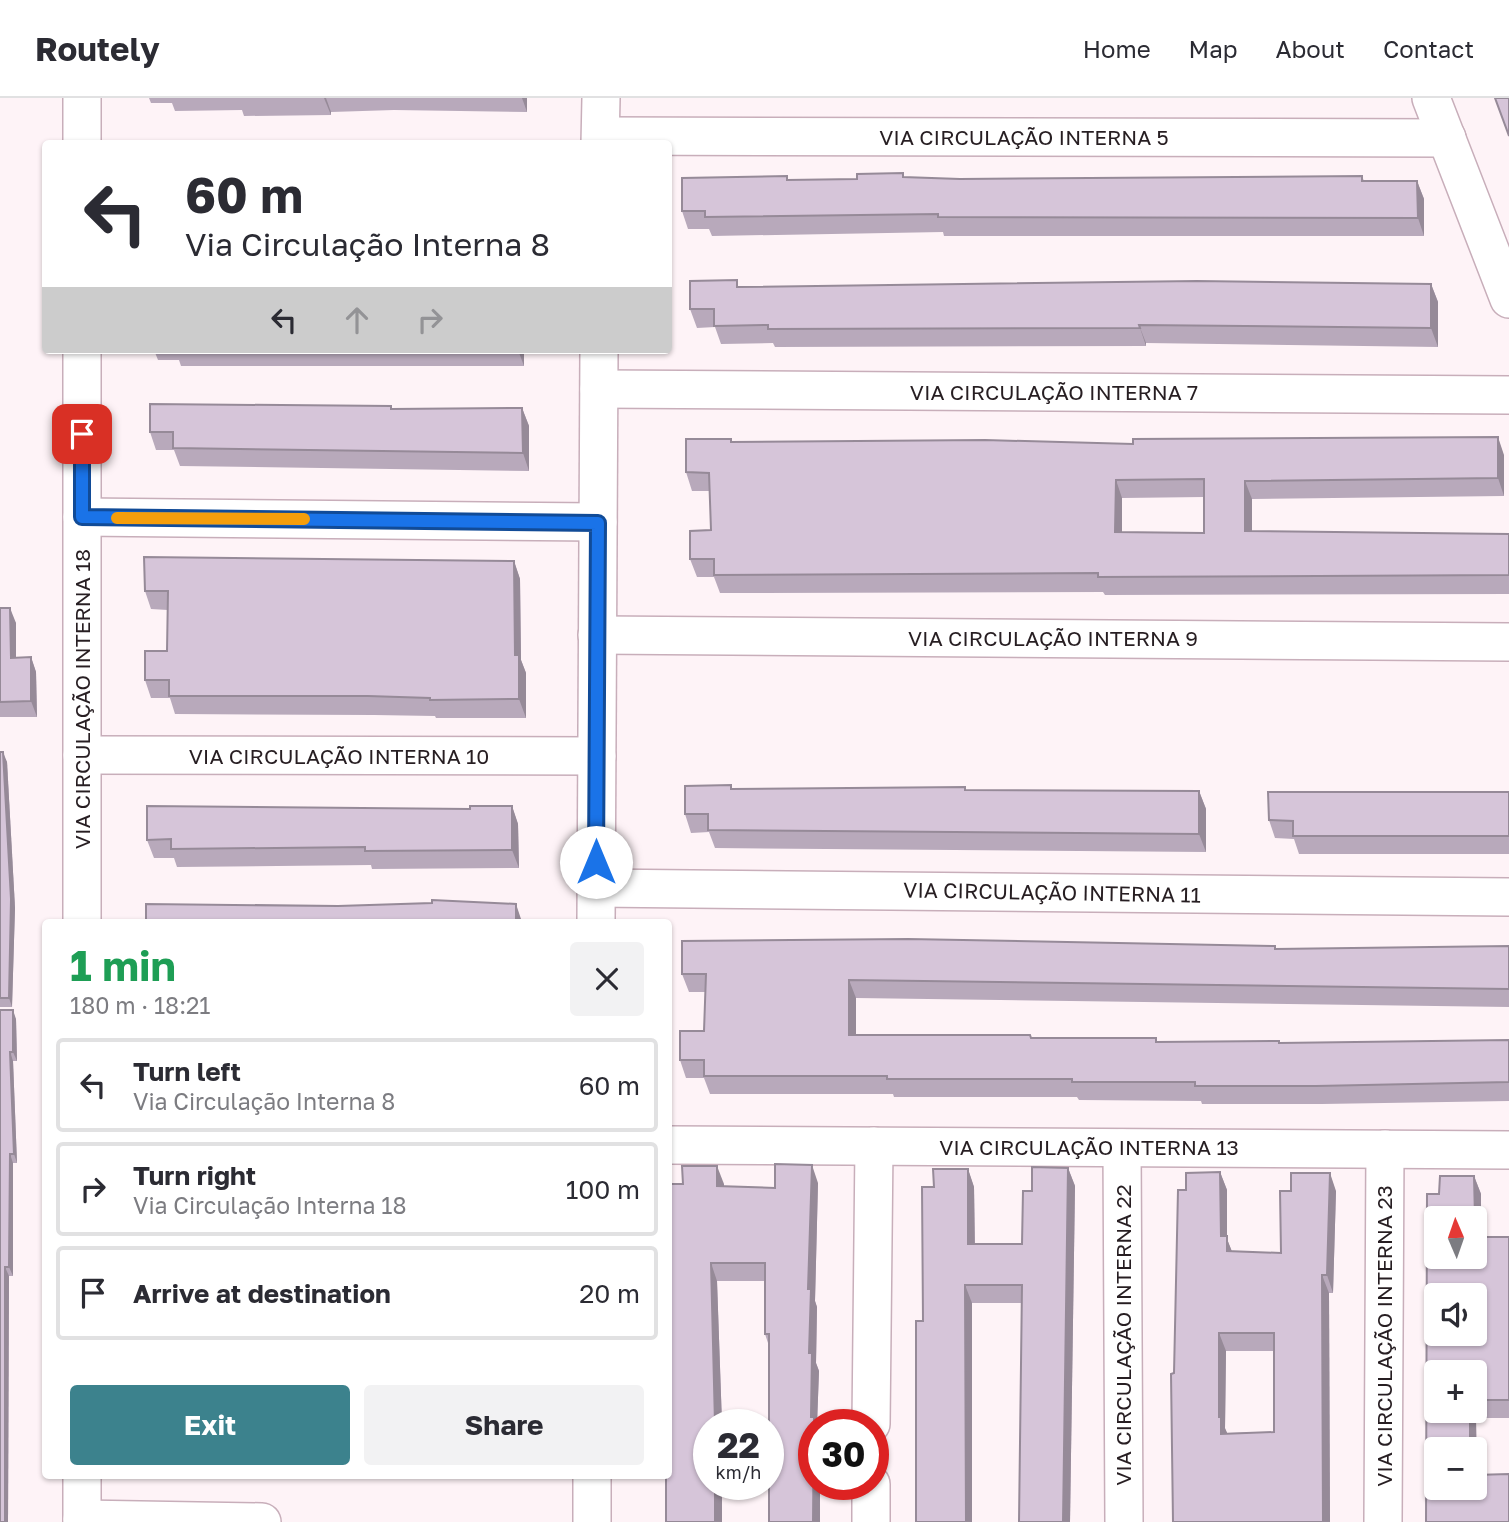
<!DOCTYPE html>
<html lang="en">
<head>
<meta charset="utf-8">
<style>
  :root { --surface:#fff; --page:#f2f2f3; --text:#2b2b33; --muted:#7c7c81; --line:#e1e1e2; --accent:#3c828d }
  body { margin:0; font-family:"Golos Text",sans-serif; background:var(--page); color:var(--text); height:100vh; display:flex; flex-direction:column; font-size:26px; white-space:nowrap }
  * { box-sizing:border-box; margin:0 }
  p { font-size:23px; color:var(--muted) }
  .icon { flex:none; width:38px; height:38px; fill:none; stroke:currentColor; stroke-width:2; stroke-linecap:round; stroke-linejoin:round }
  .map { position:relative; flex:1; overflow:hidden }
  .panel { position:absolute; left:42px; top:821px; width:630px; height:560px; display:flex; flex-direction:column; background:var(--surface); border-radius:7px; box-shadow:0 2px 5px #0004 }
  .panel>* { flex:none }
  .guide { position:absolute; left:42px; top:42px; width:630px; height:214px; border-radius:7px; box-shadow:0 2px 5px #0004; background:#fff; color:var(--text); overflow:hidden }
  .needle { width:46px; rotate:358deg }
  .tools { position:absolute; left:1424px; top:1108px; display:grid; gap:14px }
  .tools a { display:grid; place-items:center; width:63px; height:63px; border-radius:7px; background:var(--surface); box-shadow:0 2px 5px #0004; font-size:35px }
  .speed { position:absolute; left:693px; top:1311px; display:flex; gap:14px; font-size:35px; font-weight:700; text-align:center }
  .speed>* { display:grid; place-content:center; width:91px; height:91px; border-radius:50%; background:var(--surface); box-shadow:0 2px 5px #0004; line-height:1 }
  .speed small { font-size:18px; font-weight:400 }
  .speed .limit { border:10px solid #d22; background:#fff; color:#111 }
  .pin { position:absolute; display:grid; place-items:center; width:60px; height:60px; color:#fff; margin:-30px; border-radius:14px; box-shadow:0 4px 10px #0006 }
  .me { position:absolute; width:77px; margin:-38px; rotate:0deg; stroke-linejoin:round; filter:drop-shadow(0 0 5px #0008) }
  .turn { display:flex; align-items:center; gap:24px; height:147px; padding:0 28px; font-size:32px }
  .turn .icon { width:91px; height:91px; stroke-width:2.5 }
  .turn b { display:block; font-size:49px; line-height:60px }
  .lanes { display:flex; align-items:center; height:66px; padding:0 28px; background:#0003; justify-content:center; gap:35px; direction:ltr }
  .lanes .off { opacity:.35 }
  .round { display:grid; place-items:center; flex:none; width:74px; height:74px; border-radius:7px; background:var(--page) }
  .summary { display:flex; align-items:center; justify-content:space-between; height:119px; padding:0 28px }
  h1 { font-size:42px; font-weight:700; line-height:52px; color:#1e9e55 }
  .action { display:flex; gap:14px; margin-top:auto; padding:14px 28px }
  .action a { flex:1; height:80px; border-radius:7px; background:var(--accent); color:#fff; font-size:28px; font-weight:700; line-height:80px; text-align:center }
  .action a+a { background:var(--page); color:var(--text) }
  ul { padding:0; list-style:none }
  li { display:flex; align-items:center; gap:21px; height:94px; margin:0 14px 10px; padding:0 14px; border:4px solid var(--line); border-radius:7px }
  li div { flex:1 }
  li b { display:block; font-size:26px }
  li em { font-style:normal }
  header { display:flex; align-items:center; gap:42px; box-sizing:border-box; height:98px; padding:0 35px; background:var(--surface); border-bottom:2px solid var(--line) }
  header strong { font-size:33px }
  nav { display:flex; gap:38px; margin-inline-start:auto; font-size:24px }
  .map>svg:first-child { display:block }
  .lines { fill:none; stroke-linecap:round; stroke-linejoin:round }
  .minor-casing { stroke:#c8aeba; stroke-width:40 }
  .minor { stroke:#fff; stroke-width:37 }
  .wall { fill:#b8a9bb; fill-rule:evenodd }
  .shaded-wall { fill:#968a98 }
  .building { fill:#d6c5d9; stroke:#968a98; stroke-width:2; fill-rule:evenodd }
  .route-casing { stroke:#114b97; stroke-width:18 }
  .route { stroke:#1a73e8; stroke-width:12 }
  .slow { stroke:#f59e0b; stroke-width:12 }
  .labels { text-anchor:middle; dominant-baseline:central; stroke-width:6; stroke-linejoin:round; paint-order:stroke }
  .street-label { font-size:21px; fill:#271e22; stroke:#fff }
</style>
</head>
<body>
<header>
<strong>Routely</strong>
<nav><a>Home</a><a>Map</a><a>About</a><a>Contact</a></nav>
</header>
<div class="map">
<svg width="1509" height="1424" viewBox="0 0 1509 1424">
  <rect width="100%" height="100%" fill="#fef3f7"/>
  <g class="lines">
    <defs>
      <g id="minor">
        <path d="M1431,0L1509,201"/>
        <path d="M601,38L1447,40"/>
        <path d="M82,46V0"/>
        <path d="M600,46L601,0"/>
        <path d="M82,252V824"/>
        <path d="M599,291L1509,297"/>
        <path d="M82,419L598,424"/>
        <path d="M597,537L1509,544"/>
        <path d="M82,657L597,658"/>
        <path d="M596,790L1509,799"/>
        <path d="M596,824L599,252"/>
        <path d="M668,1047L1509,1052"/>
        <path d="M1122,1050L1124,1424"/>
        <path d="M871,1326L874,1048"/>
        <path d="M82,1421L262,1424"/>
        <path d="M82,1424V1377"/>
        <path d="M592,1424V1377"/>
        <path d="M871,1424V1386"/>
        <path d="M1383,1424L1385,1051"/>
      </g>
    </defs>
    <use href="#minor" class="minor-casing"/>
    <use href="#minor" class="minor"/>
  </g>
  <g class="wall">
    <path d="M149,0H527V14L394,12L331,14V17L244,18L242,12L175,13L172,5H151Z"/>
    <path d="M1362,78L1364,83H1417L1424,101V138H944L943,134L712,138L709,131H688L682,113L789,82L857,81L904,79L960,81Z"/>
    <path d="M1431,186L1438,204V249L1146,245V248L775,249L773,245L721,246L715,229L697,230L690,211L739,189Z"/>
    <path d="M154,252H524V268H181L179,262H158Z"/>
    <path d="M391,308L392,311L522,310L529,328V373L180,368L174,352H156L150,334Z"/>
    <path d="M731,341L732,344L1504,357V398L1252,401V433L1509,436V496L1105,497L1103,494L720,495L714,479H697L690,461L711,432L710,393H692L686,374ZM1204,399V435L1122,434V400Z"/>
    <path d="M514,463L520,481L521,562L526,575V620H436L435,618L374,617L175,616L170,600H151L145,582L167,553L168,512L151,511L145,493Z"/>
    <path d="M0,510L16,525V559H31L36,574L37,619H0Z"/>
    <path d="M0,654L7,664L15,810L12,909H0Z"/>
    <path d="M732,691L1199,693L1206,711V754L715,750L709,734L691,735L685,716Z"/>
    <path d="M1509,694V756H1299L1294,741L1275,740L1269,722Z"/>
    <path d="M512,708L518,726L519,770L372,771L371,767L177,769L174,760H154L147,742Z"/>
    <path d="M1275,848L1276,851L1509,848V909L856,900V937H1030L1031,940L1157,944L1279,943L1280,945L1509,942V1003L1322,1006H1202L1201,1003L1079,1002L1077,999H894L893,996H710L704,980H686L680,962L704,933L705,894H689L682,876Z"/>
    <path d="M0,912L16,921L17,963H13L17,1065H13V1178H9L8,1424H0Z"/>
    <path d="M1068,1070L1075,1088L1070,1424H1019L1022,1205H972V1424H916L923,1223L934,1089L968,1071L974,1089L975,1146H1022L1032,1093Z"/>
    <path d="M1220,1074L1227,1092V1141L1232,1154L1281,1155L1336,1093L1333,1195H1329L1330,1424H1173L1174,1275L1186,1092ZM1226,1253H1274V1334L1227,1335L1225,1331Z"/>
    <path d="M1474,1078L1481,1096V1139H1509V1320H1476L1477,1377L1426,1424L1439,1096ZM1475,1274V1312H1437Z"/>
    <path d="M818,1085L815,1203L817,1209L816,1265L819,1273L817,1326H814L769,1248L765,1236V1183H717L722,1326H709V1386H722V1424L666,1377L724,1086V1089L775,1090Z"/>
  </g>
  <g class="shaded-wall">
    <path d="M324,0H326L331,14V17Z"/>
    <path d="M522,0H527V14Z"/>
    <path d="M1417,83L1424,101V138L1418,120Z"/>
    <path d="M1431,186L1438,204V249L1431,230Z"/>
    <path d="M1139,227L1146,245V248Z"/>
    <path d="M518,252H524V268Z"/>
    <path d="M522,310L529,328V373L523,355Z"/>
    <path d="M1498,339L1504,357V398L1498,380Z"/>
    <path d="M1116,382L1122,400V452L1115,434Z"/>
    <path d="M1245,383L1252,401V451L1245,433Z"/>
    <path d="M514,463L520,481L521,562L526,575V620L519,601L515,557Z"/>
    <path d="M10,510L16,525V575L11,560Z"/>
    <path d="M31,559L36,574L37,619L31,603Z"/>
    <path d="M3,654L7,664L15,810L12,909L9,900Z"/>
    <path d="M1199,693L1206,711V754L1199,736Z"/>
    <path d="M512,708L518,726L519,770L512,752Z"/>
    <path d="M516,806L522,824H516Z"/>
    <path d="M849,882L856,900V955L849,937Z"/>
    <path d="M13,912L16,921L17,963L13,954Z"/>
    <path d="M10,954L13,963L17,1065L14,1056Z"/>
    <path d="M10,1056L13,1065V1178L9,1169Z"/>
    <path d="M812,1067L818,1085L815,1203L817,1209L816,1265L819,1273L817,1326H814L811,1319L809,1255L808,1191Z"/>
    <path d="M717,1068L724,1086V1106L717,1088Z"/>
    <path d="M1068,1070L1075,1088L1070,1424H1063Z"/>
    <path d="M968,1071L974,1089L975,1164L968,1146Z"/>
    <path d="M1220,1074L1227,1092V1141L1233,1156V1172L1221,1138Z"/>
    <path d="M1330,1075L1336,1093L1333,1195L1327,1177Z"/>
    <path d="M1474,1078L1481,1096V1157L1475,1141Z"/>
    <path d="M711,1165L717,1183L722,1326H715Z"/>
    <path d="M5,1169L9,1178L8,1424H5Z"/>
    <path d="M1322,1177L1329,1195L1330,1424H1323Z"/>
    <path d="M965,1187L972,1205V1424H966Z"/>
    <path d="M1219,1235L1226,1253L1225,1330L1228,1337L1221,1336L1219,1319Z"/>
    <path d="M1470,1312H1474L1476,1320L1477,1395L1475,1390V1351H1470Z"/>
    <rect x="715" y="1386" width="7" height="38"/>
    <path d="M814,1386H820V1424H813Z"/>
  </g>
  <g class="building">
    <path d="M1495,0H1509V38Z"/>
    <path d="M903,75V79L960,81L1362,78V83H1417L1418,120L938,119V116L705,119V113H682V80L787,78V82L857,81V76Z"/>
    <path d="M737,182V189L1197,183L1431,186V230L1139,227L1140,230L768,231V227L714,228V211H690V183Z"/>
    <path d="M150,306L391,308V311L522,310L523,355L173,350V334H150Z"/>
    <path d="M1498,339V380L1245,383V433L1509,436V477L1098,479V475L714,477V461H690V433L711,432L709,375L686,374V341H731V344L985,342L1133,346V341ZM1204,381V435L1115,434L1116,382Z"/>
    <path d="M144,459L514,463L515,557H519V601L430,602V600L368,598H169V582H145V553H167L168,493H145Z"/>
    <path d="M0,510H10L11,560L31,559V603L0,604Z"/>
    <path d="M0,654H3L11,801L9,900H0Z"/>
    <path d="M731,687V691L965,689V692L1199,693V736L708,732V716H685V688Z"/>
    <path d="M1268,694H1509V738H1293V723L1269,722Z"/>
    <path d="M147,708L470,711V708H512V752L365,753V749L171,751V741L147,742Z"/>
    <path d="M432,802L516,806V824H146V806L338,808L432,805Z"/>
    <path d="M908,841L1275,848V851L1509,848V891L849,882V937H1030L1031,940H1156V944L1279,943V945L1509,942V984L1316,988H1195V984H1072V981H887V978H704V962H680V933H704L706,876H682V843Z"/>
    <path d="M0,912H13V954H10L14,1056H10L9,1169H5V1424H0Z"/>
    <path d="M775,1066L812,1067L808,1191H811L809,1255H812L811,1319H814L813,1424H769V1236H765V1165H711L715,1326H709V1386H715V1424H666V1377H668V1086H683L682,1068H717V1088L775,1090Z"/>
    <path d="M1032,1069L1068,1070L1063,1424H1019L1022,1187H965L966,1424H916V1223H923L922,1089H934L933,1071H968V1146H1022L1023,1093H1032Z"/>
    <path d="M1220,1074L1221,1138H1227V1153L1281,1155L1280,1093H1291V1075H1330L1327,1177H1322L1323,1424H1173L1171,1276L1174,1275L1178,1092H1186V1075ZM1219,1235H1274V1334L1221,1336V1319H1219Z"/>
    <path d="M1440,1078H1474L1475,1120H1437V1158H1475V1139H1509V1302H1475V1274H1437V1312H1470V1351H1437V1390H1475V1377L1509,1376V1424H1426L1427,1096H1439ZM1437,1197H1475V1236H1437Z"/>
  </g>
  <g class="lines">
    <defs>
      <path id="route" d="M82,336V419L598,425L596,764"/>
    </defs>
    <use href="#route" class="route-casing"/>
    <use href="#route" class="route"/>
    <path class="slow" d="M117,420L304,421"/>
  </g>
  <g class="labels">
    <g class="street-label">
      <text x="1024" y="39">VIA CIRCULAÇÃO INTERNA 5</text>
      <text x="1054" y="294">VIA CIRCULAÇÃO INTERNA 7</text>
      <text x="1053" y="540">VIA CIRCULAÇÃO INTERNA 9</text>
      <text transform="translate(82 601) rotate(-90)">VIA CIRCULAÇÃO INTERNA 18</text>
      <text x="339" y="658">VIA CIRCULAÇÃO INTERNA 10</text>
      <text transform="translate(1052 794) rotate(1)">VIA CIRCULAÇÃO INTERNA 11</text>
      <text x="1089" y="1049">VIA CIRCULAÇÃO INTERNA 13</text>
      <text transform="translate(1123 1237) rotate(-90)">VIA CIRCULAÇÃO INTERNA 22</text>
      <text transform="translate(1384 1238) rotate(-90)">VIA CIRCULAÇÃO INTERNA 23</text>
    </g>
  </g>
</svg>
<div class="tools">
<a><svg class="needle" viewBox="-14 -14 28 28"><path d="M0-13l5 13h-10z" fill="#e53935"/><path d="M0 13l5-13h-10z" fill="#7c7c81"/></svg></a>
<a><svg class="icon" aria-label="sound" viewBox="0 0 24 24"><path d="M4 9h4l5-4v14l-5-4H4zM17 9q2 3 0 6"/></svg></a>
<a>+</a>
<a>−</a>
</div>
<div class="speed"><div>22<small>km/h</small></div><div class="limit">30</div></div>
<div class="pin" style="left:82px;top:336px;background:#d93025"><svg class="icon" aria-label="arrive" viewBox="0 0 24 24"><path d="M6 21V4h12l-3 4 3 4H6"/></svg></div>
<svg class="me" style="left:596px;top:764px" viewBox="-20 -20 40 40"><circle r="19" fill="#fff"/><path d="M0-13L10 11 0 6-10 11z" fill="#1a73e8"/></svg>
<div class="guide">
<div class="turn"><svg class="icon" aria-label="left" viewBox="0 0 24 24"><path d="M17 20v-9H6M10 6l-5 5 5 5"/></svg><div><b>60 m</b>Via Circulação Interna 8</div></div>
<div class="lanes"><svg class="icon" aria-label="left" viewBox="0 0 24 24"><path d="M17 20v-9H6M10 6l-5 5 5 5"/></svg><svg class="icon off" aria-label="ahead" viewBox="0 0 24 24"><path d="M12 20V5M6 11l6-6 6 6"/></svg><svg class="icon off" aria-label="right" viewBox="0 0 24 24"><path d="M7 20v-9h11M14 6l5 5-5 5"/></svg></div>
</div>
<section class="panel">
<div class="summary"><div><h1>1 min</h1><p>180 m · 18:21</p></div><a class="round"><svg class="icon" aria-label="close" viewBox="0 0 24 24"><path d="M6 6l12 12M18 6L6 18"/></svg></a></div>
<ul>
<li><svg class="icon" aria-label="left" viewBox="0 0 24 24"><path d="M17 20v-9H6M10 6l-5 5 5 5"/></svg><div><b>Turn left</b><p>Via Circulação Interna 8</p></div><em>60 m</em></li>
<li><svg class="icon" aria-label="right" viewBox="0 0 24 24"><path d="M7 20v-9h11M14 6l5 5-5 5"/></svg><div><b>Turn right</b><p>Via Circulação Interna 18</p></div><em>100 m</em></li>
<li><svg class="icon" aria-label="arrive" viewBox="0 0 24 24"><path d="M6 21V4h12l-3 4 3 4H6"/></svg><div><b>Arrive at destination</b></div><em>20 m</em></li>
</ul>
<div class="action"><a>Exit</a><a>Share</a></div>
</section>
</div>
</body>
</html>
